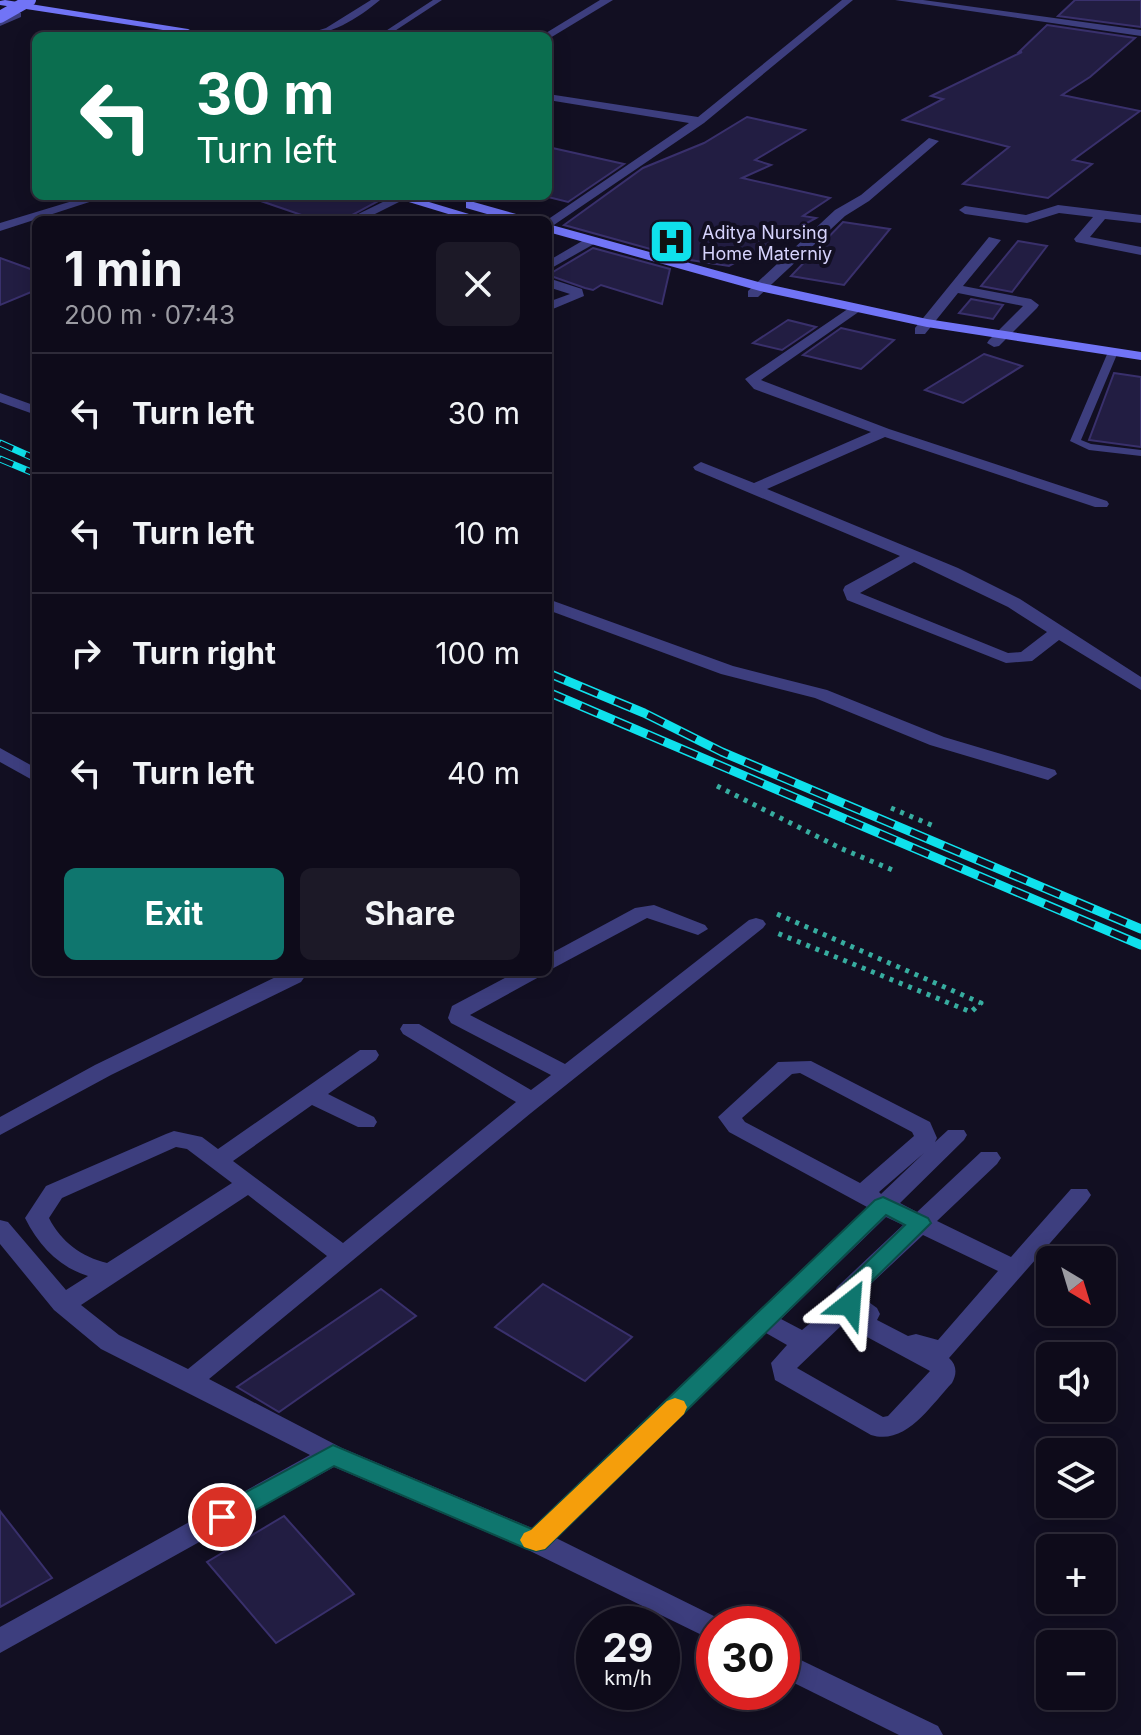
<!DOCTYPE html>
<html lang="en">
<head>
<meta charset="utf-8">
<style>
  :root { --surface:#0e0b1a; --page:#1c1927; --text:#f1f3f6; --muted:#9b9ba2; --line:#2e2b39; --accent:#0f766e }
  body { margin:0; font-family:Inter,sans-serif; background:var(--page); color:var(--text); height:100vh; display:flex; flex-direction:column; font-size:30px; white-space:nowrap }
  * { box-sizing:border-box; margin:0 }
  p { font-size:26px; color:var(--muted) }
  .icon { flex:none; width:44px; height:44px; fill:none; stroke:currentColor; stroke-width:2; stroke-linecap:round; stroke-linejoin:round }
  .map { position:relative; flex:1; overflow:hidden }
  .sheet { position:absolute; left:32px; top:216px; width:520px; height:760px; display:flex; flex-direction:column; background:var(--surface); border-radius:12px; box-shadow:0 4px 20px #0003,0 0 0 2px var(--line) }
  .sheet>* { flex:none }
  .guide { position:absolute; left:32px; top:32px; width:520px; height:168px; border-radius:12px; box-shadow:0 4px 20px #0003,0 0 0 2px var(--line); background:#0b6e4f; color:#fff; overflow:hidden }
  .needle { width:52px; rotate:142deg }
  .tools { position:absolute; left:1036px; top:1246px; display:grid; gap:16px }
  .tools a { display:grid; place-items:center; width:80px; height:80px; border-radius:12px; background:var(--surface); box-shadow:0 4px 20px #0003,0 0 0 2px var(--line); font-size:40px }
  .speed { position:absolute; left:576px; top:1606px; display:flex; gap:16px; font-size:40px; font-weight:700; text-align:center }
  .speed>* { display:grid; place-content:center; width:104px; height:104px; border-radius:50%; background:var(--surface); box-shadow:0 4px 20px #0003,0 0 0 2px var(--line); line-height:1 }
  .speed small { font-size:20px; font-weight:400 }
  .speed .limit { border:12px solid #d22; background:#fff; color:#111 }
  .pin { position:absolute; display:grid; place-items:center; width:68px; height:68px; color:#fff; margin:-34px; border:4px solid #fff; border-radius:50%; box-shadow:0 2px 8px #0007 }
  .me { position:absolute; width:88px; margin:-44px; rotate:28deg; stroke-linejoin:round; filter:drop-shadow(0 0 6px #0008) }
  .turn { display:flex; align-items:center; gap:28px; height:168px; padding:0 32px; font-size:36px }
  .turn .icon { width:104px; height:104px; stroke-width:2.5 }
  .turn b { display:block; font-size:56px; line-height:68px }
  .round { display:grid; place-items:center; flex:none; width:84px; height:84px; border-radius:12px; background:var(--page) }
  .overview { display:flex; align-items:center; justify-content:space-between; height:136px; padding:0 32px }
  h1 { font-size:48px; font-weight:700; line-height:60px }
  .primary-button { display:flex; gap:16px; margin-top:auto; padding:16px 32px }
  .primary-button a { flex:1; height:92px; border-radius:12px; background:var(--accent); color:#fff; font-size:32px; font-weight:700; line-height:92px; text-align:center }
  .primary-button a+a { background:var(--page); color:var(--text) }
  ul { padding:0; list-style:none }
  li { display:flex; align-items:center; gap:24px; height:120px; padding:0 32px; border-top:2px solid var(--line) }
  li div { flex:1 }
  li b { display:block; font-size:30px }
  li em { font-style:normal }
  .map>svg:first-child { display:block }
  .building { fill:#221d42; stroke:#39306c; stroke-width:2 }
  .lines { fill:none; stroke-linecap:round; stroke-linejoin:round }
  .path { stroke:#37ada0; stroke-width:5; stroke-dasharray:4 6; stroke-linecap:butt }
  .lane { fill:#3d3e7e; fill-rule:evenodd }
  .street { fill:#3d3e7e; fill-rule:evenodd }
  .secondary { fill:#7174f6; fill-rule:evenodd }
  .rail-far1-casing { stroke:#0fe1ec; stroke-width:7 }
  .rail-casing { stroke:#0fe1ec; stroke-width:9 }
  .rail-far1 { stroke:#120f22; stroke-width:5; stroke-dasharray:14; stroke-linecap:butt }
  .rail { stroke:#120f22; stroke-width:6; stroke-dasharray:18; stroke-linecap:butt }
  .secondary-bridge { stroke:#7174f6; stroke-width:12 }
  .route { fill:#0f766e; stroke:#0a4d48; stroke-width:2 }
  .slow { fill:#f59e0b }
  .labels { text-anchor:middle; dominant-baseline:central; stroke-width:8; stroke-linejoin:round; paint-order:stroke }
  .far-poi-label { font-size:18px; fill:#d6d3fc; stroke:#120f22; text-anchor:start }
</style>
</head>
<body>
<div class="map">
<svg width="1141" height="1735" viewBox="0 0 1141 1735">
  <rect width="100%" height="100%" fill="#120f22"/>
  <g class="building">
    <path d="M1075,0H1141V27L1058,16Z"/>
    <path d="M1047,25L1135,38L1090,77L1062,95L1140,111L1073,160L1092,164L1048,198L963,184L1009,147L903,120L943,99L931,96L1022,52H1019Z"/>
    <path d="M747,117L805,130L755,160L771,165L742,178L830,198L803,216L816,218L729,266L690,260L564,225L643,168L704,143Z"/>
    <path d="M548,147L624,164L568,202L548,197Z"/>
    <path d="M259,196H386V197L343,220H316L258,200Z"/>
    <path d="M843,222L890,229L844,285L791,276Z"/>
    <path d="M1018,241L1047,246L1012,292L981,286Z"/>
    <path d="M593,248L670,269L662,304L601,285L593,290L585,288L548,275Z"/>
    <path d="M0,258L36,271V290L0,305Z"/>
    <path d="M971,299L1003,305L993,319L959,313Z"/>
    <path d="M788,320L816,327L782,350L753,343Z"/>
    <path d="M841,328L894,340L861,369L803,355Z"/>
    <path d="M984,354L1022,366L963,403L925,390Z"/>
    <path d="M1114,373L1141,377V447L1089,440Z"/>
    <path d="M543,1284L632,1337L585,1381L495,1327Z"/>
    <path d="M381,1289L416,1316L279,1412L237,1387Z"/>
    <path d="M0,1511L52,1578L0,1607Z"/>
    <path d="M284,1516L354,1594L276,1643L207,1562Z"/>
  </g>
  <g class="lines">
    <g class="path">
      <path d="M717,786L840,848L895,871"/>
      <path d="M891,808L936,827"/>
      <path d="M777,914L981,1003L971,1012L777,933"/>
    </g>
    <g class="lane">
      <path d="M371,0H380C357,19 330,36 300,36L326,28Z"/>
      <path d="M433,0H442L387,36H378Z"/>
      <path d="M1113,349L1118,352L1081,440L1091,444L1141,450V456L1089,450L1070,441L1108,352Z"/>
    </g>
    <g class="street">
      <path d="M600,0H613L550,38L541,36Z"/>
      <path d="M842,0H853L704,123L548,229L547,220L689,123L548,100V94L698,117Z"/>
      <path d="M895,0H923L1141,30V36Z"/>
      <path d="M17,12L21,13V17L0,26V19Z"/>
      <path d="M929,138L939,141L869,201L845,216L758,297H748V291L835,210L861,195Z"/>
      <path d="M89,196H108L0,231V223Z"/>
      <path d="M395,196H411L363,220H346Z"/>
      <path d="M1058,205L1141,215V223L1105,219L1090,237L1141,247V255L1076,242L1074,239L1093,217L1059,213L1027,223L965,214L959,210L965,206L1026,215Z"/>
      <path d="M589,237L601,240L548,270V261Z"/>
      <path d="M989,237L1001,240L963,286L1031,299L1039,305L1037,308L999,346L994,347L987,343L989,340L1023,306L958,293L925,334H915V328Z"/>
      <path d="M548,278L582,289L584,296L548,311V302L570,294L548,287Z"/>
      <path d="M855,304L860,305V311L761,380L889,429L1107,501L1109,504L1107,507H1095L885,437L767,489L958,568L1020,599L1141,677V690L1059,640L1032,661L1006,663L847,600L843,590L845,586L900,556L695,470L693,467L701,462L754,483L871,432L754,389L745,379ZM914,562L1008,607L1047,632L1021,652L1008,653L860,593Z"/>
      <path d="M0,393L36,406V415L0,402Z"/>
      <path d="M548,599L733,666L827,690L944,737L1055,770L1057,774L1048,780L1041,778L930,745L815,698L721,674L548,610Z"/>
      <path d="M0,748L36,768V782L0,762Z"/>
      <path d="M654,905L705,925L708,929L698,935L647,918L548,971V955L635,908Z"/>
      <path d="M756,918L763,920L766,924L763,928L531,1113L209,1379L342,1448L532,1528L867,1207L729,1132L718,1117L778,1062L811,1061L930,1122L937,1138L935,1142L948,1130H964L967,1135L964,1140L900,1203L917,1212L981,1152H997L1001,1158L997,1164L937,1221L1011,1257L1071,1189H1087L1091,1195L1087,1201L949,1358C957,1365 957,1374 952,1383C931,1405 906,1446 871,1435L775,1380L771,1363L787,1345L766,1333L556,1538L724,1621L726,1624H714V1641L526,1549L334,1467L0,1653V1627L310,1455L101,1349L54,1310L0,1244V1220L8,1222L66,1290L88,1276C59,1267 39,1246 25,1218L46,1186L166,1134L174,1131L202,1137L218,1149L360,1050H376L379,1055L376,1060L328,1094L374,1117L377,1122L374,1127H358L312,1105L233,1161L343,1243L516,1102L403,1034L400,1029L403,1024H419L531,1090L551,1075L451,1023L448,1018L452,1006L516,972H543L539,977L470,1015L565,1064L749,920ZM800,1073L912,1132L914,1136L860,1183L745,1122L742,1118L792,1074ZM176,1147L187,1149L232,1183L107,1263C82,1257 61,1242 49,1218L62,1198ZM924,1153L881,1194L879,1192ZM248,1195L327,1256L188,1369L119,1335L81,1305ZM886,1217L903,1225L837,1287L834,1293L839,1306L826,1310L802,1330L781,1319ZM923,1235L998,1271L938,1340L916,1334L908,1336L877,1320L880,1314L877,1308L859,1295ZM843,1324L930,1371L888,1416L883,1417L797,1368Z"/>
      <path d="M286,972H308L301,982L111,1075L0,1135V1117L95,1065Z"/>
      <path d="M782,1651L938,1726L943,1735H899L782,1677Z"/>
    </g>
    <g class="secondary">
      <path d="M5,0L188,29L202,36L0,5V1Z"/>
      <path d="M389,196H409L489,220H468Z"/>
      <path d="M470,201L527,217L528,220H508L466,208V202Z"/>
      <path d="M548,224L762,283L927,319L1141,352V360L927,327L760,291L548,232Z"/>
    </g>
    <defs>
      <g id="rail-far1">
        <path d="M0,443L36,459"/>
        <path d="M0,459L36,474"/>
      </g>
      <g id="rail">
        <path d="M548,673L644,713L722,752L1141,929"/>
        <path d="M548,692L1141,945"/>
      </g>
    </defs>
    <use href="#rail-far1" class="rail-far1-casing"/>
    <use href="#rail" class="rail-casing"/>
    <use href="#rail-far1" class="rail-far1"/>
    <use href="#rail" class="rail"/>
    <path class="secondary-bridge" d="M0,17L30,0"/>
  </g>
  <path class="route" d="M883,1197L928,1218L931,1223L858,1295L861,1304L858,1310L850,1312L842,1310L835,1293L905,1225L886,1215L545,1549L536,1551L527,1549L334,1466L231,1524L222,1527L213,1524L209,1517L213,1510L333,1445L532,1529L875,1200Z"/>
  <path class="slow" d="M675,1398L684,1401L687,1407L684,1414L545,1549L536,1551L524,1547L520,1540L524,1533L531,1530L667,1401Z"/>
  <defs>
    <symbol id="hospital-square" viewBox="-11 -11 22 22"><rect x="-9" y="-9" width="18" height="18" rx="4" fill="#0fe1ec" stroke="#120f22"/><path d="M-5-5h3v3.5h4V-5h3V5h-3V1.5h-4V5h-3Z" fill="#111"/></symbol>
  </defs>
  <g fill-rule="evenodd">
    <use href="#hospital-square" x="646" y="216" width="51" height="51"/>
  </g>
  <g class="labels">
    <g class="far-poi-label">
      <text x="702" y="232">Aditya Nursing<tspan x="702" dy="21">Home Materniy</tspan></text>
    </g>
  </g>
</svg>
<div class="tools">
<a><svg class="needle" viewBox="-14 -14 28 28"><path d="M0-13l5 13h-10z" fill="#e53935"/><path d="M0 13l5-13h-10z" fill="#9b9ba2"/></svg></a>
<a><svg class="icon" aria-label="sound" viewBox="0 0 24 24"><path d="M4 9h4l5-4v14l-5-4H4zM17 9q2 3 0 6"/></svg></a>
<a><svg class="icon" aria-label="layers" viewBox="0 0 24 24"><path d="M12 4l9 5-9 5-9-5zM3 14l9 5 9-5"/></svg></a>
<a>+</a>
<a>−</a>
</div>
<div class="speed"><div>29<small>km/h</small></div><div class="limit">30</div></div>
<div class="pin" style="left:222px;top:1517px;background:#d93025"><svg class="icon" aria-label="arrive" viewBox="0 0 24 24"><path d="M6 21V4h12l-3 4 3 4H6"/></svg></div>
<svg class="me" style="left:850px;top:1304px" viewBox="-20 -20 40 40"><path d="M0-17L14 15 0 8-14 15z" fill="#0f766e" stroke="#fff" stroke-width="4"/></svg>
<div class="guide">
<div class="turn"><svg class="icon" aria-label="left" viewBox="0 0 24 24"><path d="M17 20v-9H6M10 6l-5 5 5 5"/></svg><div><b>30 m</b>Turn left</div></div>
</div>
<section class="sheet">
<div class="overview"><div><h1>1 min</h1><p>200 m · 07:43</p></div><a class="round"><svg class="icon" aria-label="close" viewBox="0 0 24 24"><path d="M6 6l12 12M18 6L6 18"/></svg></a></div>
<ul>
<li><svg class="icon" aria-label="left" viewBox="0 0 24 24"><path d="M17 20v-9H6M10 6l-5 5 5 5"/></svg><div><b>Turn left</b></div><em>30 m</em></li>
<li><svg class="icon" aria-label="left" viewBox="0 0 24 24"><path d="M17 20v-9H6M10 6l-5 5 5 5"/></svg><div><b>Turn left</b></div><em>10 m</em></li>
<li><svg class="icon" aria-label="right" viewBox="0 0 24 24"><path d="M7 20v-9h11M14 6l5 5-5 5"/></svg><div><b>Turn right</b></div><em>100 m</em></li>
<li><svg class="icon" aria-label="left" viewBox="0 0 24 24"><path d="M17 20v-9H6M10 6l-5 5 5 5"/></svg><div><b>Turn left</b></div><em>40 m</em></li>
</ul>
<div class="primary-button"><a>Exit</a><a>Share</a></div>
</section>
</div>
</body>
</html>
